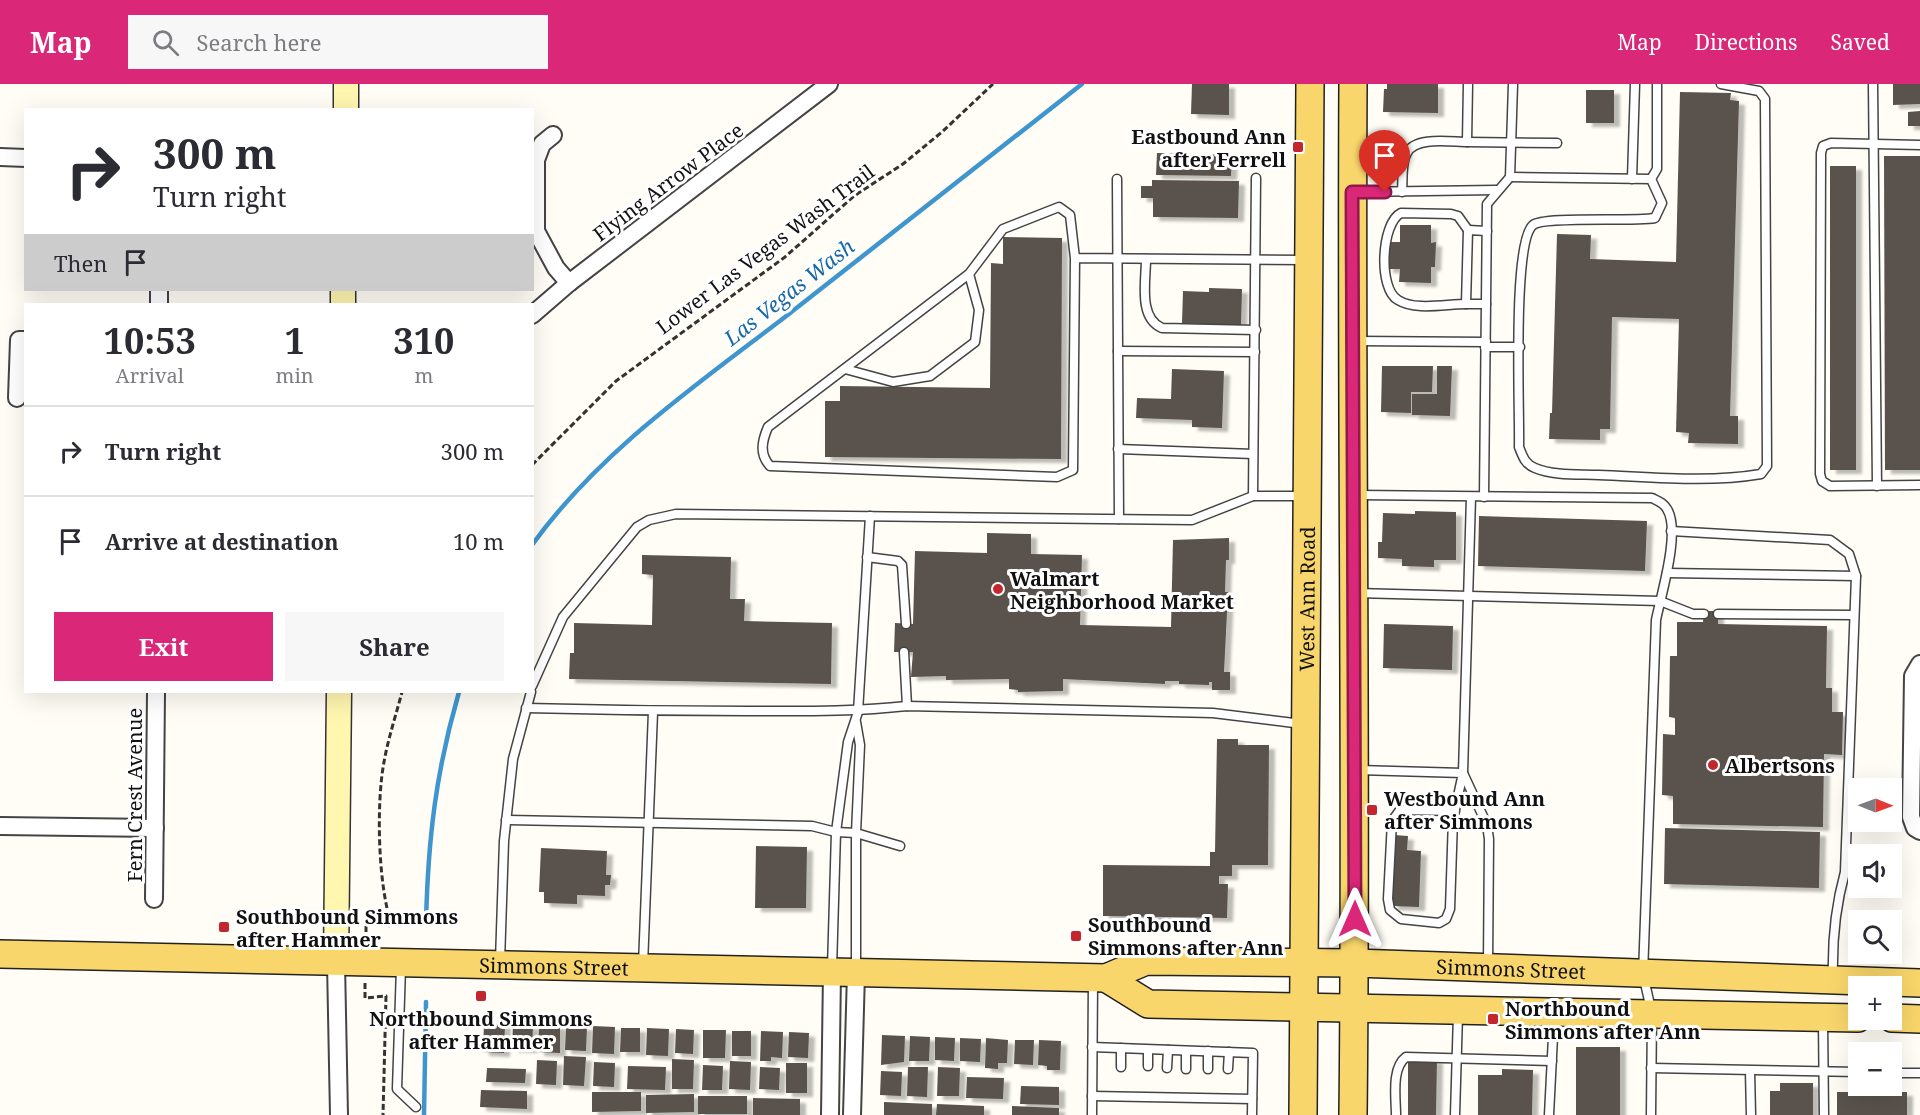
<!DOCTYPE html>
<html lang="en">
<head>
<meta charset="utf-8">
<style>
  :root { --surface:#fff; --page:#f7f7f7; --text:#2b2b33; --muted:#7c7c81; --line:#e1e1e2; --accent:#db2777 }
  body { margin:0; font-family:"Noto Serif",serif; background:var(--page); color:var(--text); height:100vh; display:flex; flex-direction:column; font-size:22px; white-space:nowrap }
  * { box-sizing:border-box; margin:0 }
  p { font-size:20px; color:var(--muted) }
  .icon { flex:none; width:33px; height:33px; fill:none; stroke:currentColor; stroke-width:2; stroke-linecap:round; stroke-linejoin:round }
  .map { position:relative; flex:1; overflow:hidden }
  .side { position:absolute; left:24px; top:219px; width:510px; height:390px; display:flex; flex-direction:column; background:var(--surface); border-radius:0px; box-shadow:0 6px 24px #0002 }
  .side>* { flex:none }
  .guide { position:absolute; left:24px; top:24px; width:510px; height:183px; border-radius:0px; box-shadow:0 6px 24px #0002; background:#fff; color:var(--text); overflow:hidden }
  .needle { width:39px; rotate:91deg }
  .buttons { position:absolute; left:1848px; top:694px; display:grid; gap:12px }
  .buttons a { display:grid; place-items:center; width:54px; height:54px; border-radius:0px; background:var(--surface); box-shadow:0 6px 24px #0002; font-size:30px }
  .pin { position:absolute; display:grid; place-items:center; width:51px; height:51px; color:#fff; margin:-62px -26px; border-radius:50% 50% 50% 0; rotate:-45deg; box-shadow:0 0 6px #0007 }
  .pin .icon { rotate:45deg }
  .me { position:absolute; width:66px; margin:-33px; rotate:0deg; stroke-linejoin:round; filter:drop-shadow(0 0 4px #0008) }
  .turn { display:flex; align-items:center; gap:21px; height:126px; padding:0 30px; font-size:27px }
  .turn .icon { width:78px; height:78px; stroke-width:2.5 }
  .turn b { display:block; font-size:42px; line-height:51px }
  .then { display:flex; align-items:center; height:57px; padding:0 30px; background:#0003; gap:12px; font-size:22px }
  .eta { display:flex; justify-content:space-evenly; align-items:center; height:102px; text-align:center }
  .eta b { font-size:36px; font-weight:700; line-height:42px }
  .button { display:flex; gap:12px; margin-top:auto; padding:12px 30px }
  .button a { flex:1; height:69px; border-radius:0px; background:var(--accent); color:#fff; font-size:24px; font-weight:700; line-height:69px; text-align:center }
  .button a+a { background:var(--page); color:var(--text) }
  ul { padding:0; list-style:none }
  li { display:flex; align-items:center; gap:18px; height:90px; padding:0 30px; border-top:2px solid var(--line) }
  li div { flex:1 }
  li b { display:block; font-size:22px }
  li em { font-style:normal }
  header { display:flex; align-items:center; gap:36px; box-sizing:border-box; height:84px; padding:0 30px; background:var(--accent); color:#fff }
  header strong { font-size:28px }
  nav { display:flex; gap:33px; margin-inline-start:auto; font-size:21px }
  .search { width:420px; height:54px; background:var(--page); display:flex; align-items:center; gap:15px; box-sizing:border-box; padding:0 21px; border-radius:0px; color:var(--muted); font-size:22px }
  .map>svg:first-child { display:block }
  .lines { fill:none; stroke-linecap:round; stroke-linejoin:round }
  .stream { stroke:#3f96cf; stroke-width:4.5 }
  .building { fill:#5a524d; filter:url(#shadow) }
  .lane-casing { stroke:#444; stroke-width:11 }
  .street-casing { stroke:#444; stroke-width:20 }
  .secondary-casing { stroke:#333; stroke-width:27 }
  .primary-casing { stroke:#222; stroke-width:30 }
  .path { stroke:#333; stroke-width:3; stroke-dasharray:6 3; stroke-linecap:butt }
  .lane { stroke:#fff; stroke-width:8 }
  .street { stroke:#fff; stroke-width:16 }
  .secondary { stroke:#fff6b0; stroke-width:24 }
  .primary { stroke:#f9d66b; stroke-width:27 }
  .route-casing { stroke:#8e194d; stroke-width:15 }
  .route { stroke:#db2777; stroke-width:10 }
  .poi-dot { fill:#c4262e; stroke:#fff; stroke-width:2 }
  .labels { text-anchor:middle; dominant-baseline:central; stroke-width:6; stroke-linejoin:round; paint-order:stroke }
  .poi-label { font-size:20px; font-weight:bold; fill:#111; stroke:#fff; text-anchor:start }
  .street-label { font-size:20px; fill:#111; stroke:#fff }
  .water-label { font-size:21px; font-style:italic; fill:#1768a6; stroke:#fff }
</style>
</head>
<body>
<header>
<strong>Map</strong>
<div class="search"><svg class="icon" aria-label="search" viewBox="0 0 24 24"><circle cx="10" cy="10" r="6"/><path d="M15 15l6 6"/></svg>Search here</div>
<nav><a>Map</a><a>Directions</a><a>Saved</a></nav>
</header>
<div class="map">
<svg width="1920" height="1031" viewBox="0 0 1920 1031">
  <defs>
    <filter id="shadow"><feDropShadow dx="6" dy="4" stdDeviation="1.5" flood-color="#0004"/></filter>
  </defs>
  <rect width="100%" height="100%" fill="#fffdf5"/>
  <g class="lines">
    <g class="stream">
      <path d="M532,461C599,368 695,302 785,233C884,156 983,78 1082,0"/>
      <path d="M426,838C428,755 436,687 459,608"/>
      <path d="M424,1031L426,918"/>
    </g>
  </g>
  <g class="building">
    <path d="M1192,0H1229V31L1191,30Z"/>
    <path d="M1387,0H1438V29L1383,28L1384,5H1387Z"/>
    <path d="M1893,0H1920V20L1893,21Z"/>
    <rect x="1586" y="6" width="28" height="33"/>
    <path d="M1680,8L1731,9L1730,16L1739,17L1730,332H1738V360L1688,359L1689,349L1676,348L1679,235L1612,233L1610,345H1600V356L1549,355L1550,329H1552L1557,150L1591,151L1590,175L1676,178Z"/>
    <path d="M1920,27V42H1908V28Z"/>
    <path d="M1157,69L1232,71L1231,92L1156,91Z"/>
    <path d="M1884,72H1920V386H1885Z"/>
    <rect x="1830" y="82" width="26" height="304"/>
    <path d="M1152,96L1239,97L1238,134L1153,133V114H1141V102H1152Z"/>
    <path d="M1400,141H1431V159L1436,158L1435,183H1431V199L1399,198L1400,185H1387L1388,158H1400Z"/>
    <path d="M1003,153L1062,154L1061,375L825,373V317H840V302L990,304L991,179L1003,180Z"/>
    <path d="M1209,204L1242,205L1241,242L1182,239L1183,207L1209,208Z"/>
    <path d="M1382,282H1433L1432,308H1411V329L1381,328Z"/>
    <path d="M1437,282H1452L1450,332L1412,331V310H1437Z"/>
    <path d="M1172,285L1224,287L1222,344L1192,343V336L1136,334L1137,314L1171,315Z"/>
    <path d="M1415,427L1456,428V476H1434V483L1402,482V475L1378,474V458H1382L1383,429L1415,430Z"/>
    <path d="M1479,432L1647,437L1645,487L1478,482Z"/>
    <path d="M987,449L1031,450V470L1082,471L1080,541L1171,543L1173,456L1229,454V476H1226L1225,508H1228L1224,588H1230V606H1212V598H1209V601L1179,600V597H1165V600L1063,595V607L1018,608V606L1009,605V595L946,596V592L911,593L913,568H894L895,539L913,540L915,467L987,469Z"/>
    <path d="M642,471L731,473L730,515H745L744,537L832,539L831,600L569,595L570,569H574V539L652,541L653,491L642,490Z"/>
    <path d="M1704,527H1718V540L1827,542L1826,604H1832V628H1843L1842,671L1824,670L1823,743L1673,740V712L1662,711L1663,650L1675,651V634L1669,633L1670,572H1677V538H1703Z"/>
    <path d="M1384,540L1453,542L1452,586L1383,584Z"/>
    <path d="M1217,655H1238V661H1269L1268,781H1232V792H1219V800H1228L1227,834L1103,832V781L1210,782V768H1215Z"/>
    <path d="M1665,744L1820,748L1819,804L1664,800Z"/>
    <path d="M1394,751L1408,752L1407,766L1421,767L1419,823L1392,822Z"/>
    <path d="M756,762L807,763L806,824H755Z"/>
    <path d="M541,764L607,767L606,791H611L610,801H605V812L577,811V820L544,819V808H539Z"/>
    <path d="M484,939L505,940L504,969L483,968Z"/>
    <path d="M513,940L533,941L532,965L512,964Z"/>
    <path d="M539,941H560V969L538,968Z"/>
    <path d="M566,942H587L586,967L565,966Z"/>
    <path d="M593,942L615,943L614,970L592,969Z"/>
    <path d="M621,944H640V968H620Z"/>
    <path d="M647,944L669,945L668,972L646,971Z"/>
    <path d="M676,945L694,946L693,970L675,969Z"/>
    <path d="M703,946H726L725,974H703Z"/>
    <rect x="732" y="947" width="19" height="25"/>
    <path d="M761,947L783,948L782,974L771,973V977H760Z"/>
    <path d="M789,948L809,949L808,974L788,973Z"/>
    <path d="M882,951L905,952L904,978L881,981Z"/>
    <path d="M910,952L930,953L929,977H909Z"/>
    <path d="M935,953L955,954L954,977L935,976Z"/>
    <path d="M960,954L981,955L980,978L960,977Z"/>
    <path d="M986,954L1008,956L1007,979H998V985L985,984Z"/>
    <path d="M1015,956H1034L1033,981L1014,980Z"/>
    <path d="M1039,956L1061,957L1060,986H1047V982L1038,981Z"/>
    <rect x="1576" y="963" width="44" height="68"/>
    <path d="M564,972L586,973L584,1002L563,1001Z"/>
    <path d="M672,975L694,976L693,1005H672Z"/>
    <path d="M1408,975H1437L1436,1031H1408Z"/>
    <path d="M537,976L557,977L556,1001L536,1000Z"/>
    <path d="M730,977L751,978L750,1006L729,1005Z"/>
    <path d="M594,978L615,979L614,1003L593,1002Z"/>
    <rect x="786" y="979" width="21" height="30"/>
    <path d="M703,981L723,982L722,1006H702Z"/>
    <path d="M628,982L666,983L665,1006L627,1005Z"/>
    <path d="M760,983L780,984L779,1006L759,1005Z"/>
    <path d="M908,983H928L927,1013L907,1012Z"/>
    <path d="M938,983L960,984L959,1012H937Z"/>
    <path d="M487,984L526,985L525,999L486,998Z"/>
    <path d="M1502,985L1533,986L1532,1031H1478V991H1502Z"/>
    <path d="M881,987L902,988L901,1012L880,1011Z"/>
    <path d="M967,993L1004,994L1003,1015L966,1014Z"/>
    <path d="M1780,999H1813V1031H1770V1007H1780Z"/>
    <path d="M1021,1002L1059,1003V1021L1020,1020Z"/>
    <path d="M1857,1002H1885V1008H1907V1031H1837V1008H1857Z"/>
    <path d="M481,1006L527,1007V1025L480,1023Z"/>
    <path d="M592,1008H641V1027L592,1028Z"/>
    <path d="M694,1010V1028L646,1029V1011Z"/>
    <rect x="698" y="1012" width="49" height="18"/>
    <path d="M753,1014L800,1015V1031H753Z"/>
    <path d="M884,1018L932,1020V1031H884Z"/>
    <path d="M937,1020L984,1022V1031H936Z"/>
    <path d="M1012,1022L1059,1024V1031H1012Z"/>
  </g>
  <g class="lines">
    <defs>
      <g id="lane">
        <path d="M1873,0L1877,402"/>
        <path d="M1467,58L1557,59"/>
        <path d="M1920,61L1831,59L1823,62L1821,69L1820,390L1822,397L1830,402L1920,401"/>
        <path d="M1510,93L1651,95L1657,85V0"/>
        <path d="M1117,95L1119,435"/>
        <path d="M1632,95L1635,0"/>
        <path d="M1651,95L1662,119L1655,134C1632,138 1544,132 1533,141C1512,158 1520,329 1519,363C1523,373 1525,380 1535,384C1554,392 1579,390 1599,391C1651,393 1709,399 1761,390L1767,382L1765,15L1759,7L1721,0"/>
        <path d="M1355,108L1496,106"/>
        <path d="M1402,108C1403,96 1401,78 1407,69C1415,52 1451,58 1467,58L1468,0"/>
        <path d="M1075,174L1073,386L1057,393L770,382C759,370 762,357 768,343L969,190L1003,145L1059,123L1070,131L1075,174L1306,176"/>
        <path d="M1146,175C1146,197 1138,234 1162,244L1256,246"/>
        <path d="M1466,220C1446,220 1415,227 1398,216C1378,205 1381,139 1401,129L1451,130L1458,132L1468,146"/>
        <path d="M1486,220H1466L1468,146L1487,147"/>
        <path d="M1357,257L1486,258"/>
        <path d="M1485,263H1520"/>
        <path d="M1118,267L1255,268"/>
        <path d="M845,285L893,298L930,292L975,258L979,226L969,190"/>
        <path d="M1118,365L1253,370"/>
        <path d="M1358,411L1652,414C1658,417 1664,419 1667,425C1681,447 1661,511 1656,536L1643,890L1652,930L1651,1031"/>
        <path d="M1253,412L1256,94"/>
        <path d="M1471,413L1463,689L1487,741L1489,755L1488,880"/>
        <path d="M1484,413L1487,120L1510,93L1513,0"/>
        <path d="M1671,447L1830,456L1849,470L1856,492L1845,788C1835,824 1832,856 1833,893"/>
        <path d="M867,473L898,477L902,481L906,540"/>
        <path d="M1667,489L1856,492"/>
        <path d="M1356,509L1660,517L1693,530H1704"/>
        <path d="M1718,530L1854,531"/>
        <path d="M904,568L907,622"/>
        <path d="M532,602L563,533L637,443L649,436L676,430L1192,436L1253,412H1305"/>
        <path d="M526,624C600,626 673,627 747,627C801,627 853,628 907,622L1213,629L1302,640"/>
        <path d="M1358,686L1463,689L1453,735L1450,825L1446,835L1439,839L1401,835L1390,826L1388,815L1392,737L1400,726L1455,727"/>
        <path d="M506,736L812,742L836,748L856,749L900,762"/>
        <path d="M500,877L504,757L513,675L531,608"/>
        <path d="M643,881L653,628"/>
        <path d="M401,883L397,1005L416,1023"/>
        <path d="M832,884L836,748L848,658L858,628L870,432"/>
        <path d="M856,886V749L860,661L856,638"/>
        <path d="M1823,937L1824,1031"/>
        <path d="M1092,963L1253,969L1252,1031"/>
        <path d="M1121,964V983"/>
        <path d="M1208,967V985"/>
        <path d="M1148,982V966"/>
        <path d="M1167,984L1168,966"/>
        <path d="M1651,984L1858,988"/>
        <path d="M1186,985V967"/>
        <path d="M1228,985L1229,968"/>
        <path d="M1750,987L1751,1031"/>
        <path d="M1892,989H1920"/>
        <path d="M1092,1012L1252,1015"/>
        <path d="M1092,1031L1093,897"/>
        <path d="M1396,1031C1396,1014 1391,984 1406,973L1552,977"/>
        <path d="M1455,1031L1458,930"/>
        <path d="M1549,1031L1554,933"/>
      </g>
      <g id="street">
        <path d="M553,51L542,60L536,76V147L556,184L569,199"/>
        <path d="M0,73L26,74"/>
        <path d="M159,220V206"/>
        <path d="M532,231L569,199L829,0"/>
        <path d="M17,314L19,256H26"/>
        <path d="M1920,580L1913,592L1911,733L1915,744L1920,747"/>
        <path d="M0,742L155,744"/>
        <path d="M154,815L156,608"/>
        <path d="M336,879L339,1031"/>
        <path d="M830,1031L832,889"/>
        <path d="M852,1031L856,889"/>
      </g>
      <g id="secondary">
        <path d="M346,26V0"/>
        <path d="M343,220V206"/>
        <path d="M336,879L339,608"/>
      </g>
      <g id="primary">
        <path d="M1353,0C1351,344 1357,687 1353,1031"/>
        <path id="s1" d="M0,870L1106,894L1146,877L1355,879L1920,899"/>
        <path d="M1106,894L1148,920L1858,934"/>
        <path d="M1892,934L1920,935"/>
        <path id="s2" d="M1303,1031L1310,0"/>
      </g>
    </defs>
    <use href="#lane" class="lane-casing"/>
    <use href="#street" class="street-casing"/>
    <use href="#secondary" class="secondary-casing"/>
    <use href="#primary" class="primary-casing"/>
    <g class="path">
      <path d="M532,381L616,297L785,173L854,112L903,80L942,48L993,0"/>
      <path d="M366,857V839L392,842C378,803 376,720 384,678C388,655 396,631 402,608"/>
      <path d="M365,899V914L386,912L383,1031"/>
    </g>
    <use href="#lane" class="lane"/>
    <use href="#street" class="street"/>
    <use href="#secondary" class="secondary"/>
    <use href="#primary" class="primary"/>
  </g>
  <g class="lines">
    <defs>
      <path id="route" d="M1355,835L1352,108H1385"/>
    </defs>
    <use href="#route" class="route-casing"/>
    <use href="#route" class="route"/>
  </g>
  <g class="poi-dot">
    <rect x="1292" y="57" width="12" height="12" rx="3"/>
    <circle cx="998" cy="505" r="6"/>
    <circle cx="1713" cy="681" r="6"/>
    <rect x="1366" y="720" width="12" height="12" rx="3"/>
    <rect x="218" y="837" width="12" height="12" rx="3"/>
    <rect x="1070" y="846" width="12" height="12" rx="3"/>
    <rect x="475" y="906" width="12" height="12" rx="3"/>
    <rect x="1487" y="929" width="12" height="12" rx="3"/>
  </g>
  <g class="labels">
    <g class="poi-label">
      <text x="1286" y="52" text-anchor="end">Eastbound Ann<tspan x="1286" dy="23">after Ferrell</tspan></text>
      <text x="1010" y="494">Walmart<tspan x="1010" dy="23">Neighborhood Market</tspan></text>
      <text x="1725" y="681">Albertsons</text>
      <text x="1384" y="714">Westbound Ann<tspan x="1384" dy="23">after Simmons</tspan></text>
      <text x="236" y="832">Southbound Simmons<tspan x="236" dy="23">after Hammer</tspan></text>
      <text x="1088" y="840">Southbound<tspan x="1088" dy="23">Simmons after Ann</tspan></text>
      <text x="1505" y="924">Northbound<tspan x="1505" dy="23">Simmons after Ann</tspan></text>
      <text x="481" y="934" text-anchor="middle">Northbound Simmons<tspan x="481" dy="23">after Hammer</tspan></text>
    </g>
    <g class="street-label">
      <text transform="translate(668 98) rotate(-37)">Flying Arrow Place</text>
      <text transform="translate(765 165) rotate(-37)">Lower Las Vegas Wash Trail</text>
      <text stroke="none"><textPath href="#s2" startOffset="516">West Ann Road</textPath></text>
      <text transform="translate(134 711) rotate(-90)">Fern Crest Avenue</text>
      <text stroke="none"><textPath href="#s1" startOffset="554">Simmons Street</textPath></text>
      <text stroke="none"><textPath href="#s1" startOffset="1515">Simmons Street</textPath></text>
    </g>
    <g class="water-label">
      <text transform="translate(789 208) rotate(-38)">Las Vegas Wash</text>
    </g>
  </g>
</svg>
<div class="buttons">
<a><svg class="needle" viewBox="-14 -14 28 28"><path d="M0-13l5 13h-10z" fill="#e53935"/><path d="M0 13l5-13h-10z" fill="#7c7c81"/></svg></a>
<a><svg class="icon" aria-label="sound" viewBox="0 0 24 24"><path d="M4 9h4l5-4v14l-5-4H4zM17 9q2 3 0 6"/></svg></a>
<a><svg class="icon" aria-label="search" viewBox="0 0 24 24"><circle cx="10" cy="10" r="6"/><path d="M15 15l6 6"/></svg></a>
<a>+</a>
<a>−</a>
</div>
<div class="pin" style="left:1385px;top:108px;background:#d93025"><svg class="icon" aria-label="arrive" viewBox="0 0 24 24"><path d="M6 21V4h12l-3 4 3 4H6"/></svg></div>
<svg class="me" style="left:1355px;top:835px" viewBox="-20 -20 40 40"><path d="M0-17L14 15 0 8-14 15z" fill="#db2777" stroke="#fff" stroke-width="4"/></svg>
<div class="guide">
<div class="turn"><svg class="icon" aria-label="right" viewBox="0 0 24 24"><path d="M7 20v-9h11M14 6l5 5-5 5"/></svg><div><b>300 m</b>Turn right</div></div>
<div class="then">Then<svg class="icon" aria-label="arrive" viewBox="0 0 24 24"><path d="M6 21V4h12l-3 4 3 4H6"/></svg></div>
</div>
<section class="side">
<div class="eta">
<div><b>10:53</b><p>Arrival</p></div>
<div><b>1</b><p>min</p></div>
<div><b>310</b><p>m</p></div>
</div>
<ul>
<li><svg class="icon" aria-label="right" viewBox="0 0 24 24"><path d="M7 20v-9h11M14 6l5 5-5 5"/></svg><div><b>Turn right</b></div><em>300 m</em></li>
<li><svg class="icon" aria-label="arrive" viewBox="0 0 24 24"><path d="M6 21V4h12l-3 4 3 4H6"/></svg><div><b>Arrive at destination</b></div><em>10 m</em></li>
</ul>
<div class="button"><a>Exit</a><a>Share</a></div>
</section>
</div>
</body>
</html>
